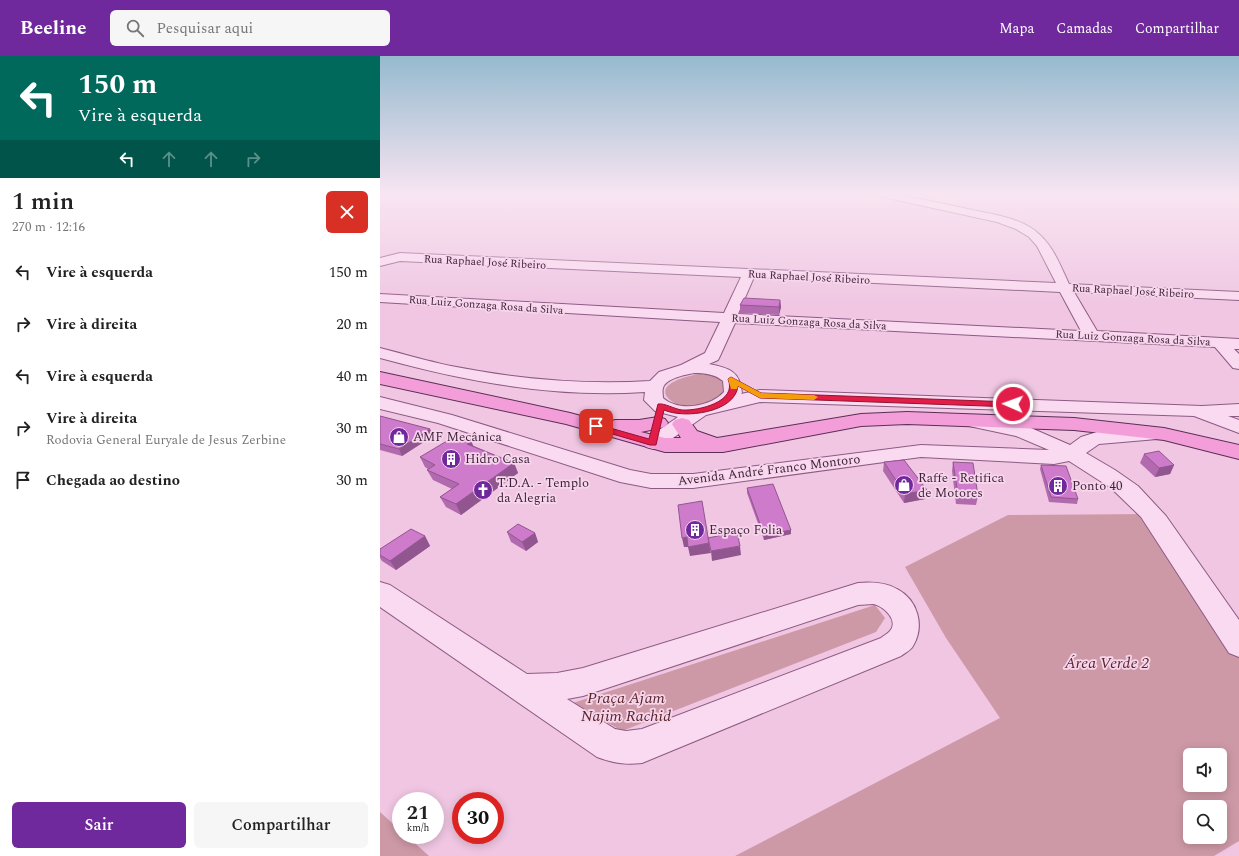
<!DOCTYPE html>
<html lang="pt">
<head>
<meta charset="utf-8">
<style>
  :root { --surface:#fff; --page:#f6f6f6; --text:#222; --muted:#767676; --accent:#70299c }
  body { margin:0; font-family:Spectral,serif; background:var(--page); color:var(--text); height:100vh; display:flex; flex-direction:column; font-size:15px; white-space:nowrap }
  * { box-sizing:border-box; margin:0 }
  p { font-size:13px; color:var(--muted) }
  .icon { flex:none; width:22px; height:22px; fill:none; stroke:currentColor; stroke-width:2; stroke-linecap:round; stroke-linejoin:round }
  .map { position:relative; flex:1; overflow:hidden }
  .drawer { display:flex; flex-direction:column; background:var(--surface); width:380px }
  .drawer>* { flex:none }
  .banner { background:#00695c; color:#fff; overflow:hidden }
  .tools { position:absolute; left:803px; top:692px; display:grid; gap:8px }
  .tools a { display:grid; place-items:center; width:44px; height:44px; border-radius:6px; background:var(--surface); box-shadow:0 2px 10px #0003; font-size:20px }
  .speed { position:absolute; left:12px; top:736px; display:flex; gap:8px; font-size:20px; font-weight:700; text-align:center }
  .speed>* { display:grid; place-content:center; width:52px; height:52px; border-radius:50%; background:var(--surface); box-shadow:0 2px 10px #0003; line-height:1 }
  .speed small { font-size:10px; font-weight:400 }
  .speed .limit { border:6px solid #d22; background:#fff; color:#111 }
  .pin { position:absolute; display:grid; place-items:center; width:34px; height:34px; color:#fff; margin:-17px; border-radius:8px; box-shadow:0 2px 6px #0006 }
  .me { position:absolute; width:44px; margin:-22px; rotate:272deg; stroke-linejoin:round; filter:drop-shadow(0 0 3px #0008) }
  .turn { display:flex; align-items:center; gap:14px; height:84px; padding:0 12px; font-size:18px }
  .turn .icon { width:52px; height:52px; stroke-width:2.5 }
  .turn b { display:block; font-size:28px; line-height:34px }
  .lanes { display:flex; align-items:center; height:38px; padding:0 12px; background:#0003; justify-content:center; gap:20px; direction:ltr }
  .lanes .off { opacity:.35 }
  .round { display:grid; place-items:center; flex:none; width:42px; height:42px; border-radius:6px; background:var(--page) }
  .summary { display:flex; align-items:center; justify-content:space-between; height:68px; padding:0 12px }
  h1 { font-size:24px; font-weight:600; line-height:30px }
  .action { display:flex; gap:8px; margin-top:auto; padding:8px 12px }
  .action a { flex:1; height:46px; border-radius:6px; background:var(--accent); color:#fff; font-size:16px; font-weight:600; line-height:46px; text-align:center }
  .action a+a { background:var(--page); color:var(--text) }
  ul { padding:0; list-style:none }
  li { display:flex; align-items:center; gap:12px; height:52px; padding:0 12px }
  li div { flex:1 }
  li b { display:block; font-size:15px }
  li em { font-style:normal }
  header { display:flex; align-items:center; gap:24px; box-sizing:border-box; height:56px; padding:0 20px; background:var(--accent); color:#fff }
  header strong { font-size:19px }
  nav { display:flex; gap:22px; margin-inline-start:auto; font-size:14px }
  .search { width:280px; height:36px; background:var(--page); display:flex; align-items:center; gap:10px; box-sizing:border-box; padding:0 14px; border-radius:6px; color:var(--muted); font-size:15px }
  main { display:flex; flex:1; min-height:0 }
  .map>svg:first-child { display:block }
  .green { fill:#ce99a7; fill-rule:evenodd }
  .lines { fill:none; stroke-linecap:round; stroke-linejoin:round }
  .minor-casing { stroke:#8c5b84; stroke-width:2 }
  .major-casing { stroke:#5a2f56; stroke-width:2 }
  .minor { fill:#fadaf0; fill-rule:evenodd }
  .major { fill:#f39ed9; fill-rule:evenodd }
  .wall { fill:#b26aaf }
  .shaded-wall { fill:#91568f }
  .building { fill:#cf7bcc; stroke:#91568f }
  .route { fill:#e11d48; stroke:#92132f }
  .slow { fill:#f59e0b }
  .labels { text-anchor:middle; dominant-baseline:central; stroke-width:3.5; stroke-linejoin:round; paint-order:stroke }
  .far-street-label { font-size:11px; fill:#3c1f39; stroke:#f7d6ec }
  .poi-label { font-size:13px; fill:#3c1f39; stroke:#f7d6ec; text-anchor:start }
  .street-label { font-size:13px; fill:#3c1f39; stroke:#f7d6ec }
  .near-park-label { font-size:16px; font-style:italic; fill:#59252c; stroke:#f7d6ec }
</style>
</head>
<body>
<header>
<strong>Beeline</strong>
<div class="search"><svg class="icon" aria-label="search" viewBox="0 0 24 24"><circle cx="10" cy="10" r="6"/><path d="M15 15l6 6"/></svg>Pesquisar aqui</div>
<nav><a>Mapa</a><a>Camadas</a><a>Compartilhar</a></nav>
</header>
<main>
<section class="drawer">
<div class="banner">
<div class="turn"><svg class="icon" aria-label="left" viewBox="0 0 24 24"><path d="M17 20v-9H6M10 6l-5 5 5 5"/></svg><div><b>150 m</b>Vire à esquerda</div></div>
<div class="lanes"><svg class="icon" aria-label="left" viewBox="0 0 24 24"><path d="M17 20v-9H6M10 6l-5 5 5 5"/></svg><svg class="icon off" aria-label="ahead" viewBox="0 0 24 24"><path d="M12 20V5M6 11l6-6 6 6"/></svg><svg class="icon off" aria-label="ahead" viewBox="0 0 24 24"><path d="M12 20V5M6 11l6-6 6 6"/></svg><svg class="icon off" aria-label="right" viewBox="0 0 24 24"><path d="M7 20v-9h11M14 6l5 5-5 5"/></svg></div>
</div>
<div class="summary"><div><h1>1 min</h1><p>270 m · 12:16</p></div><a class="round" style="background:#d93025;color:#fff"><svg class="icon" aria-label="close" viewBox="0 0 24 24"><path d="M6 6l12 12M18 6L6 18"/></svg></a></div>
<ul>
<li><svg class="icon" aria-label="left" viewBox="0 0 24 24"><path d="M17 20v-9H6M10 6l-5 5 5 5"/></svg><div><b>Vire à esquerda</b></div><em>150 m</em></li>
<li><svg class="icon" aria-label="right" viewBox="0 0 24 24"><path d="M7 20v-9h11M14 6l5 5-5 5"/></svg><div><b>Vire à direita</b></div><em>20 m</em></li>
<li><svg class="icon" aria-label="left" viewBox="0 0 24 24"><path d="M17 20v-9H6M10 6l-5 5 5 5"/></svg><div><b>Vire à esquerda</b></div><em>40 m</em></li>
<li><svg class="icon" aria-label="right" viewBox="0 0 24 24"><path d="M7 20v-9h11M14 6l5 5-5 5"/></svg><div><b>Vire à direita</b><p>Rodovia General Euryale de Jesus Zerbine</p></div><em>30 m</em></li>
<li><svg class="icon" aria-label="arrive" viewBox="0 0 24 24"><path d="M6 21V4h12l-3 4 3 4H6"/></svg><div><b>Chegada ao destino</b></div><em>30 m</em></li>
</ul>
<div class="action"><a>Sair</a><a>Compartilhar</a></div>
</section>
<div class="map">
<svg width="859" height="800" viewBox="0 0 859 800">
  <rect width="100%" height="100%" fill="#f0c6e2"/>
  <g class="green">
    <path d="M320,318C331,319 342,320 345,332C338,349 305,357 290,344C272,328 310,319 320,318Z"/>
    <path d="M772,458L859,588V785L834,800H355L620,662L566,582L525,511L628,459ZM810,699H840V729H810ZM810,751H840V781H810Z"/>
    <path d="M495,549L505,562L496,576L242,675L193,647Z"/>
    <path d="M0,756L21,775V779H26L49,800H0Z"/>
  </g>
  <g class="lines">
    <defs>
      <g id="minor">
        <path d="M498,138H515C537,142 560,147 583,152C608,158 640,160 660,179C674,192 681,211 689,228L859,236V244L694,236L717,275L859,283V293H854L859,298V313L853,312L835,291L355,267L340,300L338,304L329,308C349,312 360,315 362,337L361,338L380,334L822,350L859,348V360H848L859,364V377L814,360L380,346L326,359L280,391L273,393L266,391L263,387L266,383L298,361L275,355L264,344L265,336C173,342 88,326 0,302V292C24,298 47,305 71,310C137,323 203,329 270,325L279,316L301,309L325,297L340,266L0,246V238L344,257L361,221L20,205L0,210V202L20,197L676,227L657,190L649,181L636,173L617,166L503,141ZM374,221L680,236L701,275L358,258ZM314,317C325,317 335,318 343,325L344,336C330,351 299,356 283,342C283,339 282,335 283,332C286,322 305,319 314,317Z"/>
        <path d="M0,341L72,359L250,414L271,418H313L541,389L669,394L636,380L589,370L586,366L589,362L596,360L651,372L690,389L701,381L717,376L782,372L789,374L792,378L789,382L719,388L706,397L735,414L758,430L786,460L859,564V601L849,597L761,461L731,432L689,405L674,408L541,401L313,432H271L240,426L58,367L0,353Z"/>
        <path d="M0,526L10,529L147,618L177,617L203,612L478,527C491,526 505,526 517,533C538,544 545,570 533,590C531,594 525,597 521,600L262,707C245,709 233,707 217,701L0,551ZM493,548C504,550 520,565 509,576C507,578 503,580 501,582L262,673L246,675L235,673L187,643L203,640L478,549Z"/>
      </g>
      <path id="major" d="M0,316L190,357L227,367L235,364H259L278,361L285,363L288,367L285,371L261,376L285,382H301L292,368L295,364L302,362L309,364L317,375L337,382L481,358L527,356L694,362L784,372L859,389V403L784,384L694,374L527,368L481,370L343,396H285L186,368L0,328Z"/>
    </defs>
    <use href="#minor" class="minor-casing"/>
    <use href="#major" class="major-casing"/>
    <use href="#minor" class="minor"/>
    <use href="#major" class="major"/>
  </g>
  <g class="wall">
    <path d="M400,244L401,251L399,259L360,257V249Z"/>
    <path d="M0,360L50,373L53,380L22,400L0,394Z"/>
    <path d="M94,390L134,407L138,417L81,459L66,451L60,441L72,433L53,424L47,414L48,413L45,411L40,401Z"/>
    <path d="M764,398L794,409L790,418L775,421L760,407Z"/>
    <path d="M504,406L547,434L545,443L524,447L503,415Z"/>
    <path d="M573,406L598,440L596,449L576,448L572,415Z"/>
    <path d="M661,409L698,443L697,448L669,446L660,413Z"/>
    <path d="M367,432L411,474V478L384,484L367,437Z"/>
    <path d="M127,476L155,477L158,486L146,495L131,486Z"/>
    <path d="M45,480L50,490L16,514L2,505L0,502V493Z"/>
  </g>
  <g class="shaded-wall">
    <path d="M400,244L401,251L399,259V251Z"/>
    <path d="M50,373L53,380L22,400L19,393Z"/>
    <path d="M91,385L96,395L87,388Z"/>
    <path d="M134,407L138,417L81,459L76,448Z"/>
    <path d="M794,409L790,418L775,421L779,412Z"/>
    <path d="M547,434L545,443L524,447L525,438Z"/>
    <path d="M411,474V478L384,484V479Z"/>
    <path d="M155,477L158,486L146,495L142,486Z"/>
    <path d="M45,480L50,490L16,514L10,505Z"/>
    <path d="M307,481L309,491H304L302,482Z"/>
    <path d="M329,487L331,497L310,500L308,491Z"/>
    <path d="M360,490L361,499L332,505L331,495Z"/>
  </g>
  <g class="building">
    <path d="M364,242L400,244L399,251L360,249Z"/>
    <path d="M0,360L50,373L19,393L0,388Z"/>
    <path d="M77,379L91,385L87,388L134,407L76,448L60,441L79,428L47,414L55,409L40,401Z"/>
    <path d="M779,395L794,409L779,412L764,398Z"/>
    <path d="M524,404L547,434L525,438L504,406Z"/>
    <path d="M573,406L593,407L598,440L578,439Z"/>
    <path d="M661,409L686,410L698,443L671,441Z"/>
    <path d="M393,428L411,474L384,479L367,432Z"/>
    <path d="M322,445L329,487L308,491L307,481L302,482L298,449Z"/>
    <path d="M138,468L155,477L142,486L127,476Z"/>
    <path d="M31,473L45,480L10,505L0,499V493Z"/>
    <path d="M357,476L360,490L331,495L328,482Z"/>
  </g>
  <linearGradient id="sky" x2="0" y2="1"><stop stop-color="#95bace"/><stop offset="0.55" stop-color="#f8e5f2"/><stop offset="1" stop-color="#f8e5f2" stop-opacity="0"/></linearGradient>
  <rect width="859" height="250" fill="url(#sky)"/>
  <path class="route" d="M351,321L381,337L633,346L637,348L633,351L380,342L358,330C355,357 304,363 284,354L276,389H270L212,372L211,370L216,368L269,383L278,348C285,347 294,353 302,354C318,355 358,346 348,323Z"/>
  <path class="slow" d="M351,321L381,337L434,339L438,341L434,344L380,342L358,330L357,333H351L348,323Z"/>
  <defs>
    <symbol id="shop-disc" viewBox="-11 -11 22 22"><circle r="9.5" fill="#70299c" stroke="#f7d6ec"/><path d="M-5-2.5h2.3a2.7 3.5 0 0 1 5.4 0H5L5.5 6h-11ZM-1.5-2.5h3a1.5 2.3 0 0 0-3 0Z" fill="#fff"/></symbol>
    <symbol id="building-disc" viewBox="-11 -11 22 22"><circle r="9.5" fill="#70299c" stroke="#f7d6ec"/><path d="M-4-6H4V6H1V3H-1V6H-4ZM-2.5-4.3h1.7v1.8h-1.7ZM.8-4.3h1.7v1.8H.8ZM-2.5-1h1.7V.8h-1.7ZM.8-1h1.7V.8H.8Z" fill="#fff"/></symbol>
    <symbol id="church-disc" viewBox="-11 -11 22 22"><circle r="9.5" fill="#70299c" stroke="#f7d6ec"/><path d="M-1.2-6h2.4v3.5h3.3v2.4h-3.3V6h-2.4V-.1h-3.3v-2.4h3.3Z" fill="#fff"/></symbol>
  </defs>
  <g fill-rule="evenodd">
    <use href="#shop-disc" x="8" y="370" width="22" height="22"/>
    <use href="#building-disc" x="60" y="392" width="22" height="22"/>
    <use href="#shop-disc" x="513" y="418" width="22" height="22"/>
    <use href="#building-disc" x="667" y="419" width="22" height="22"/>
    <use href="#church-disc" x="92" y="423" width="22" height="22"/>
    <use href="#building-disc" x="304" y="463" width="22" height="22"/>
  </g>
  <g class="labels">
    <g class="far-street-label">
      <text transform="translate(105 206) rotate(3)">Rua Raphael José Ribeiro</text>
      <text transform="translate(429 221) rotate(3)">Rua Raphael José Ribeiro</text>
      <text transform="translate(753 235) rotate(3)">Rua Raphael José Ribeiro</text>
      <text transform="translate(106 249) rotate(4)">Rua Luiz Gonzaga Rosa da Silva</text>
      <text transform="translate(429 266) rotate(3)">Rua Luiz Gonzaga Rosa da Silva</text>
      <text transform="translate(753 282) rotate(3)">Rua Luiz Gonzaga Rosa da Silva</text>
    </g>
    <g class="poi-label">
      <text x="33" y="381">AMF Mecânica</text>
      <text x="85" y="403">Hidro Casa</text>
      <text x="538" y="422">Raffe - Retifica<tspan x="538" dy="15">de Motores</tspan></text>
      <text x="117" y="427">T.D.A. - Templo<tspan x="117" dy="15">da Alegria</tspan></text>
      <text x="692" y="430">Ponto 40</text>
      <text x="329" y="474">Espaço Folia</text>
    </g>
    <g class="street-label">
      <text transform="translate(389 414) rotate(-7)">Avenida André Franco Montoro</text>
    </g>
    <g class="near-park-label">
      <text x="727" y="607">Área Verde 2</text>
      <text x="246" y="642">Praça Ajam<tspan x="246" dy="18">Najim Rachid</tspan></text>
    </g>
  </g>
</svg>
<div class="tools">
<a><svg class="icon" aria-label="sound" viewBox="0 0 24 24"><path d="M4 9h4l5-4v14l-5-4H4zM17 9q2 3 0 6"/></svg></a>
<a><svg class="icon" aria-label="search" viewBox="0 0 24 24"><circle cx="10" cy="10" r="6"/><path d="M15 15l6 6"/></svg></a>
</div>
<div class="speed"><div>21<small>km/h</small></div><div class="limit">30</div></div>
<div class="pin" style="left:216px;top:370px;background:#d93025"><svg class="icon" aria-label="arrive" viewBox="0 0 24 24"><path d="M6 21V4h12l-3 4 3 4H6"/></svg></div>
<svg class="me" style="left:633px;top:348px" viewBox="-20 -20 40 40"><circle r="17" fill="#e11d48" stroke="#fff" stroke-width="3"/><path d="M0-11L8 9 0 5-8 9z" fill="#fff"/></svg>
</div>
</main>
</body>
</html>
